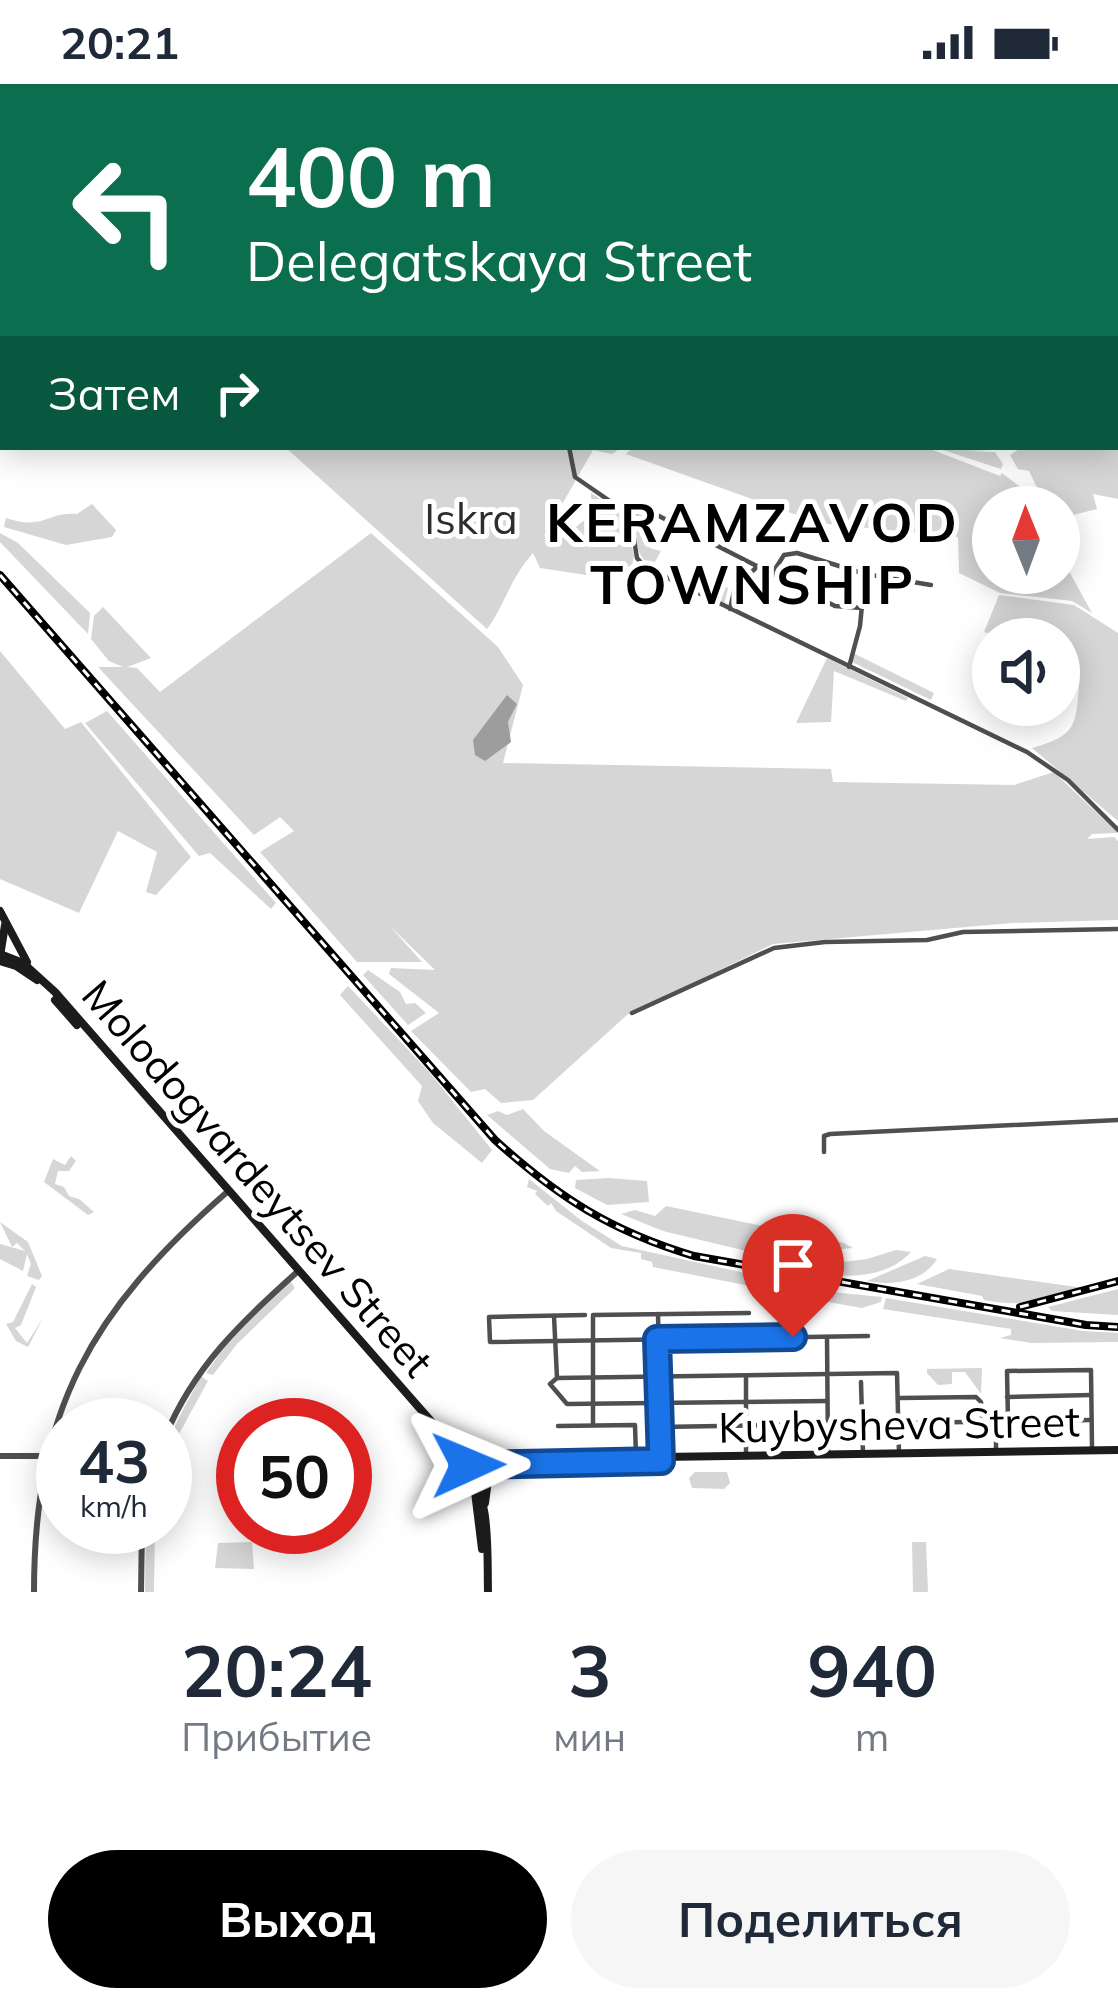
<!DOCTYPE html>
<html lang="ru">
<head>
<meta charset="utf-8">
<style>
  :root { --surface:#fff; --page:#f6f6f7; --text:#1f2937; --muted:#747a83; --accent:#000 }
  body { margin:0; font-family:Mulish,sans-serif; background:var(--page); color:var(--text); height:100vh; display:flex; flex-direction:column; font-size:45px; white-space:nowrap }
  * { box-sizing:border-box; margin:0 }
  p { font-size:39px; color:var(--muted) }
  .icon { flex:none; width:66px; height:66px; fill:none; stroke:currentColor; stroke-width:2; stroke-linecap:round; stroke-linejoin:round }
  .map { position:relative; height:1508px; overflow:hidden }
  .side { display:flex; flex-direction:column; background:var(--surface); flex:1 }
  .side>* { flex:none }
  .banner { position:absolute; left:0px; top:0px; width:1119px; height:366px; box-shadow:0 6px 30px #0003; background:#0b6e4f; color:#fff; overflow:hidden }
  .needle { width:78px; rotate:359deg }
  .controls { position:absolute; left:972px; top:402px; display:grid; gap:24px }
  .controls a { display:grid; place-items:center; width:108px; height:108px; border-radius:50%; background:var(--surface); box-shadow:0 6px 30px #0003; font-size:60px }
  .speed { position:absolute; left:36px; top:1314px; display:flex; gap:24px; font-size:60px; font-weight:700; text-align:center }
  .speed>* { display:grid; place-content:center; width:156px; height:156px; border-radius:50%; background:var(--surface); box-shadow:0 6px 30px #0003; line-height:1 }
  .speed small { font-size:30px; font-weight:400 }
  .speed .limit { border:18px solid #d22; background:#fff; color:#111 }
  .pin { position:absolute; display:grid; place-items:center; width:102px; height:102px; color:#fff; margin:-123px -51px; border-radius:50% 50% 50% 0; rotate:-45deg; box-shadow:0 0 12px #0007 }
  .pin .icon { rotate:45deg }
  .me { position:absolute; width:132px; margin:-66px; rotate:89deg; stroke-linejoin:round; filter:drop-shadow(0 0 9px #0008) }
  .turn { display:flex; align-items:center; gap:42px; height:252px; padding:0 48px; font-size:54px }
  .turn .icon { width:156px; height:156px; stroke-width:2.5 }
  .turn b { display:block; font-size:84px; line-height:102px }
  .then { display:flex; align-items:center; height:114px; padding:0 48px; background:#0003; gap:24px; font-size:45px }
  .eta { display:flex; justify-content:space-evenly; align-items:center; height:204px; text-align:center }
  .eta b { font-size:72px; font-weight:700; line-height:84px }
  .primary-button { display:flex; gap:24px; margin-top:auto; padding:24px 48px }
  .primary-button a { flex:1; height:138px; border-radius:72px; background:var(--accent); color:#fff; font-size:48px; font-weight:700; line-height:138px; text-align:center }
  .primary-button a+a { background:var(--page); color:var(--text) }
  .status { display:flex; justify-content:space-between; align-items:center; height:84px; padding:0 60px; background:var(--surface); direction:ltr }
  .status svg { height:33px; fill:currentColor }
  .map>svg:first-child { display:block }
  .green { fill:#d6d6d6 }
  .water { fill:#9d9d9d }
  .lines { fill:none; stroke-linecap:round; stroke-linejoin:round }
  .stream { stroke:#9d9d9d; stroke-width:3 }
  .minor { stroke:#4f4f4f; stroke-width:4.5 }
  .tertiary { stroke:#4f4f4f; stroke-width:6 }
  .secondary { stroke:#1c1c1c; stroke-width:8 }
  .rail-casing { stroke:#000; stroke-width:8 }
  .rail { stroke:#fff; stroke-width:3; stroke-dasharray:9; stroke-linecap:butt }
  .route-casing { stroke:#114b97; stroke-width:30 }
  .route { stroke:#1a73e8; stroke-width:21 }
  .labels { text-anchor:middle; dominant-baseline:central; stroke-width:10; stroke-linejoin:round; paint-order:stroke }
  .park-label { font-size:42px; fill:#2d2d2d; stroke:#fff }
  .street-label { font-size:42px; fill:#000; stroke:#fff }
  .district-label { font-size:54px; font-weight:bold; letter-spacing:3px; fill:#000; stroke:#fff }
</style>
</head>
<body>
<div class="status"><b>20:21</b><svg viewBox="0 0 49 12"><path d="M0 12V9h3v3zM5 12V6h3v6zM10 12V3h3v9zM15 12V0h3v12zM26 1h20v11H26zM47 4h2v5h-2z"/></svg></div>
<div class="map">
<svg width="1118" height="1508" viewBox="0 0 1118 1508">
  <rect width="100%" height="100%" fill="#fff"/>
  <g class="green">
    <path d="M244,0H772L777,3H242Z"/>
    <path d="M1118,54V415L1093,410L1097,425L1073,431L1043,416L1029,387L1018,385L1010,371L1019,365L964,367L995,368L1003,380L1001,385L934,363H1116Z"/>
    <path d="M285,363H622L612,370L593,366L544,452L571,447L583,437L592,438L591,409L625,431L634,472L632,482L593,492L540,484L533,469C509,496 505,521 487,545Z"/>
    <path d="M633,363H925L1000,392L1002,389L1032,412L1036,423H993V489H1059V469L1092,529L1072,517L1000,509L959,489L958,453L819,439L626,370Z"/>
    <path d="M92,420L116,446L112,453L66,461L4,443L6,434C44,447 47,427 77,430Z"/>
    <path d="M642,429L653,434L645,455L650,464L661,467L652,483C635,472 635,453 632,433Z"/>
    <path d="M0,449L18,459L90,529L88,550L0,458Z"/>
    <path d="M371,449L498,563L523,601L503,679L831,685L833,698L1014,701L1054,688L1118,749L1092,750L1087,755L1114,753L1118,757V836L1012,839L773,860L627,931L533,1016L501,1019L485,1005L471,1008L411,947L439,929L389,890L391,884L435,886L389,841L422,878H357L260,768L294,747L280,733L254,751L98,583H123L109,577L91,555L94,532L103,523L151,574L127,583L137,584L160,608Z"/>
    <path d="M700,489L728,504L724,521L694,506L693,490Z"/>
    <path d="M999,511L1074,521L1118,549V737L1032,664C1080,651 1075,639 1080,594L1059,571V555H1007L984,548Z"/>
    <path d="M0,567L65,645L81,638L191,773L156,811L146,808L157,768L118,747L79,829L0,795Z"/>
    <path d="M853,569L934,609L931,616L852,578Z"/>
    <path d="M827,574L908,614L906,617L834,587L831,638L796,639Z"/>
    <path d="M107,627L276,819L271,825L210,769L199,772L85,639Z"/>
    <path d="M368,886L400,908L406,920L415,919L426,929L408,941L363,891Z"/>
    <path d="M348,902L430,989L492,1066L482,1079L433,1039L418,1017L422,1002L340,911Z"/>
    <path d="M523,1025L544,1047L600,1087L582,1088L575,1082L569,1089L550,1085L487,1031L498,1027L507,1031Z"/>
    <path d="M71,1072L76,1077L69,1087H58L55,1100L64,1103L69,1112L79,1115L94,1128L88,1131L44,1098L53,1075L65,1081Z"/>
    <path d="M608,1094L647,1097L649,1118L607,1121L575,1104L576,1096Z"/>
    <path d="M529,1095L582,1137L622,1162L768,1194L774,1201L765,1205L653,1183L652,1178L641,1175V1169L611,1164L556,1127L551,1119L548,1122L535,1110L537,1107L527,1103Z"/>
    <path d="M666,1122L844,1159L853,1164L767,1172L663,1147L621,1130L635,1126L655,1132Z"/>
    <path d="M0,1138L28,1158L42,1192L39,1196L27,1192L31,1180L27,1170L23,1187L0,1175V1160L25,1167L17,1159L12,1163Z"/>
    <path d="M896,1166L911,1168C884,1197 837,1196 802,1183L867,1175Z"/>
    <path d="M925,1172L937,1175C923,1198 892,1202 867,1197Z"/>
    <path d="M949,1185L1084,1204L1102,1200C1064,1214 1025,1225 984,1216L982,1212L917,1200Z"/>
    <path d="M290,1197L295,1204L237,1260L213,1291L206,1289L230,1255Z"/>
    <path d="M32,1200L36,1203L21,1241L15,1244L27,1259L43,1234L28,1263L16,1257L6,1240L13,1238Z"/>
    <path d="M1118,1205V1231L1052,1227L1048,1223Z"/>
    <path d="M831,1208L882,1213L881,1218L862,1224L828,1218Z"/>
    <path d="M886,1214L1083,1247L1118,1249V1258L1031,1259L1000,1254L1011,1251V1245L883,1225Z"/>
    <path d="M982,1284L981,1310L965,1288H952V1300L938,1301L927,1289V1285Z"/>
    <path d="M201,1292L208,1297L180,1348L165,1391C165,1350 184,1326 201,1292Z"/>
    <path d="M695,1388H727L730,1399L724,1405L692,1404L689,1394Z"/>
    <path d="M146,1443H155L154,1508H145Z"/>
    <path d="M252,1458L254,1485L215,1484L218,1459Z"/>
    <path d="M912,1458H926L928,1508H913Z"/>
  </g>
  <path class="water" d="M507,611L517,620L508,638L511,658L485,677L475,671L473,656Z"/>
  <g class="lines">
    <g class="stream">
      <path d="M204,3L208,0"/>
      <path d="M0,152L3,150"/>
    </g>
    <g class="minor">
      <path d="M495,0L496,3"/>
      <path d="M569,363L575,393L630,431L637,474L645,483L1027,668L1068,696L1118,746"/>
      <path d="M630,431L642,427L657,431L835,522L862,524"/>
      <path d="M772,490L784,471L797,469L865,490L931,501"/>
      <path d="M730,525L735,503L758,482"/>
      <path d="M849,583L860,542L865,490"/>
      <path d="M632,929L774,864L825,858L927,856L963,848L1118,845"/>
      <path d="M824,1068V1052L830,1050L1118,1036"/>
      <path d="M658,1230L661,1374"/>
      <path d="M585,1231L489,1233L490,1258L868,1252"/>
      <path d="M554,1232L557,1294L550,1300L567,1320L827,1317"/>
      <path d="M827,1253L828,1371"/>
      <path d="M557,1294L897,1289L899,1370"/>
      <path d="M746,1294V1372"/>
      <path d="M861,1298L863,1370"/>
      <path d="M1007,1313L1091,1311"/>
      <path d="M900,1314L976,1313L981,1318L982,1337"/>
      <path d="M996,1337V1367"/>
      <path d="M1008,1337L1007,1287L1091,1286L1092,1363"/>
      <path d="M899,1339L1091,1336"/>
      <path d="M593,1341V1231L749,1229"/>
      <path d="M558,1342L635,1341L636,1372"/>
      <path d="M660,1343L827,1340"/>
    </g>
    <g class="tertiary">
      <path d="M65,0L67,3"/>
      <path d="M0,143L3,141"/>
      <path d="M165,1353C193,1284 241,1238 296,1189"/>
      <path d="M0,1372H48"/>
      <path d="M34,1508C34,1326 91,1227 226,1109"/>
      <path d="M141,1508L142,1443"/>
    </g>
    <g class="secondary">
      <path d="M0,827L27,878"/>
      <path d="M0,870L23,879L55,908L465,1376C491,1415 487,1463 488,1508"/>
      <path d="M0,872L5,841"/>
      <path d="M0,877L16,882L37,896"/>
      <path d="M55,916L77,941"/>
      <path d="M466,1376L1118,1366"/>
      <path d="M475,1408L482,1465"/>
      <path d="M485,1419L490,1381"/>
    </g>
    <defs>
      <g id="rail">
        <path d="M43,3L46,0"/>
        <path d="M0,41L3,39"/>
        <path d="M0,491L495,1056C559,1114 611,1147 694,1172L1086,1241L1118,1243"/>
        <path d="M1020,1223L1118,1197"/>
      </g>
    </defs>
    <use href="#rail" class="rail-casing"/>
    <use href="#rail" class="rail"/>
  </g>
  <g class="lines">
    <defs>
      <path id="route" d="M468,1381L661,1377L657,1255L793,1253"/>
    </defs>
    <use href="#route" class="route-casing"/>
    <use href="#route" class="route"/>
  </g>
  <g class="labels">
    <g class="park-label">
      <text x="471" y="434">Iskra</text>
    </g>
    <g class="street-label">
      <text transform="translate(258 1094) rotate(49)">Molodogvardeytsev Street</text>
      <text transform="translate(899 1340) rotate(-1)">Kuybysheva Street</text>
    </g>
    <g class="district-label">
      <text x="753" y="438">KERAMZAVOD<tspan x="753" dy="62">TOWNSHIP</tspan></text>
    </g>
  </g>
</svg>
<div class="controls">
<a><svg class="needle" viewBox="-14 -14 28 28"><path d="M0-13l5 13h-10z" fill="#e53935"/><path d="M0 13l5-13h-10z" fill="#747a83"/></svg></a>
<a><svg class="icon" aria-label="sound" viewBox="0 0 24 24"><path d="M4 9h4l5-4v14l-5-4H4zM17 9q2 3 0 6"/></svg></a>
</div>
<div class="speed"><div>43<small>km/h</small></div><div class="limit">50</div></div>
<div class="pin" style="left:793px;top:1253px;background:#d93025"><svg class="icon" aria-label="arrive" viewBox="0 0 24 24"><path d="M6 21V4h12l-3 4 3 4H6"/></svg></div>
<svg class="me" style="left:468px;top:1381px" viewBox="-20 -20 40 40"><path d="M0-17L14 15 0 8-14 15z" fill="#1a73e8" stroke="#fff" stroke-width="4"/></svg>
<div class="banner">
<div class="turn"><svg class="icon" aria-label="left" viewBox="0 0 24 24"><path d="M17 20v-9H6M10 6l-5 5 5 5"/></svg><div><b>400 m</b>Delegatskaya Street</div></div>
<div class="then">Затем<svg class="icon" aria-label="right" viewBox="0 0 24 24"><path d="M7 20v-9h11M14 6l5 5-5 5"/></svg></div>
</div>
</div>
<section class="side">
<div class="eta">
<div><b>20:24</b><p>Прибытие</p></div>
<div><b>3</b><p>мин</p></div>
<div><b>940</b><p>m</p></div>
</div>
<div class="primary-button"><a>Выход</a><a>Поделиться</a></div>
</section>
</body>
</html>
